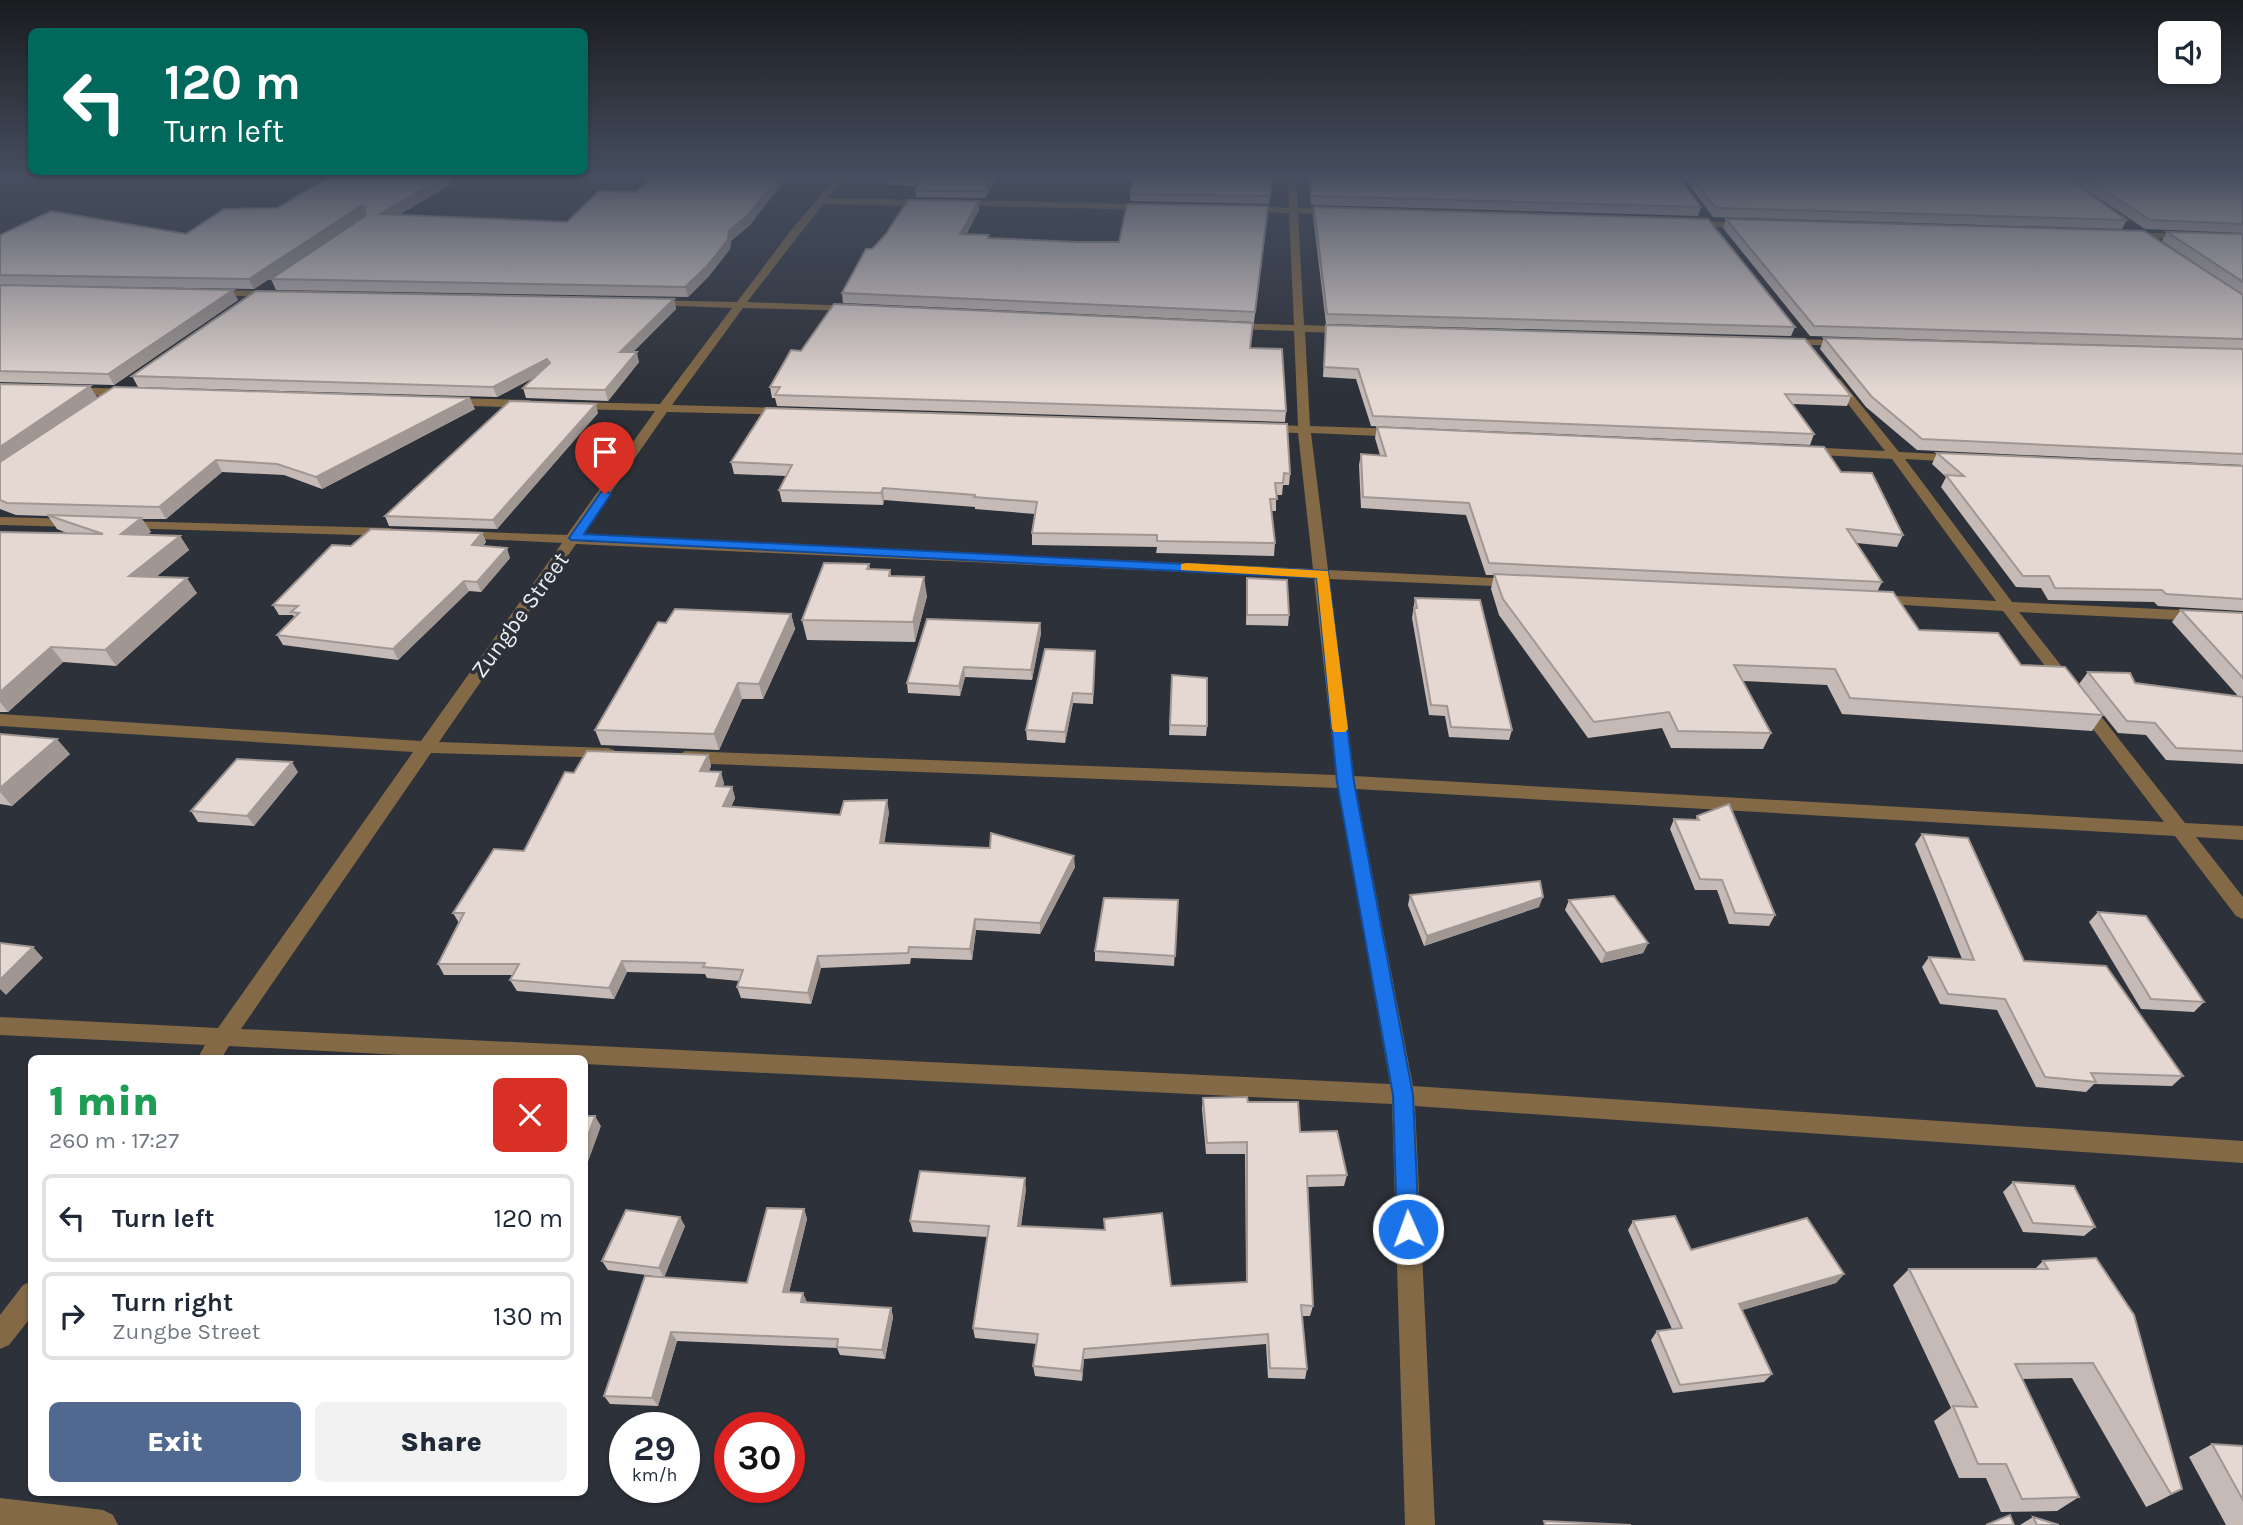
<!DOCTYPE html>
<html lang="en">
<head>
<meta charset="utf-8">
<style>
  :root { --surface:#fff; --page:#f2f2f3; --text:#1f2937; --muted:#747a83; --line:#e0e1e3; --accent:#516990 }
  body { margin:0; font-family:Karla,sans-serif; background:var(--page); color:var(--text); height:100vh; display:flex; flex-direction:column; font-size:26px; white-space:nowrap }
  * { box-sizing:border-box; margin:0 }
  p { font-size:23px; color:var(--muted) }
  .icon { flex:none; width:38px; height:38px; fill:none; stroke:currentColor; stroke-width:2; stroke-linecap:round; stroke-linejoin:round }
  .map { position:relative; flex:1; overflow:hidden }
  .panel { position:absolute; left:28px; top:1055px; width:560px; height:441px; display:flex; flex-direction:column; background:var(--surface); border-radius:10px; box-shadow:0 2px 5px #0004 }
  .panel>* { flex:none }
  .banner { position:absolute; left:28px; top:28px; width:560px; height:147px; border-radius:10px; box-shadow:0 2px 5px #0004; background:#00695c; color:#fff; overflow:hidden }
  .fabs { position:absolute; left:2158px; top:21px; display:grid; gap:14px }
  .fabs a { display:grid; place-items:center; width:63px; height:63px; border-radius:10px; background:var(--surface); box-shadow:0 2px 5px #0004; font-size:35px }
  .speed { position:absolute; left:609px; top:1412px; display:flex; gap:14px; font-size:35px; font-weight:700; text-align:center }
  .speed>* { display:grid; place-content:center; width:91px; height:91px; border-radius:50%; background:var(--surface); box-shadow:0 2px 5px #0004; line-height:1 }
  .speed small { font-size:18px; font-weight:400 }
  .speed .limit { border:10px solid #d22; background:#fff; color:#111 }
  .pin { position:absolute; display:grid; place-items:center; width:60px; height:60px; color:#fff; margin:-72px -30px; border-radius:50% 50% 50% 0; rotate:-45deg; box-shadow:0 0 7px #0007 }
  .pin .icon { rotate:45deg }
  .me { position:absolute; width:77px; margin:-38px; rotate:358deg; stroke-linejoin:round; filter:drop-shadow(0 0 5px #0008) }
  .turn { display:flex; align-items:center; gap:24px; height:147px; padding:0 21px; font-size:32px }
  .turn .icon { width:91px; height:91px; stroke-width:2.5 }
  .turn b { display:block; font-size:49px; line-height:60px }
  .round { display:grid; place-items:center; flex:none; width:74px; height:74px; border-radius:10px; background:var(--page) }
  .head { display:flex; align-items:center; justify-content:space-between; height:119px; padding:0 21px }
  h1 { font-size:42px; font-weight:800; line-height:52px; color:#1e9e55 }
  .primary-button { display:flex; gap:14px; margin-top:auto; padding:14px 21px }
  .primary-button a { flex:1; height:80px; border-radius:10px; background:var(--accent); color:#fff; font-size:28px; font-weight:800; line-height:80px; text-align:center }
  .primary-button a+a { background:var(--page); color:var(--text) }
  ul { padding:0; list-style:none }
  li { display:flex; align-items:center; gap:21px; height:88px; margin:0 14px 10px; padding:0 7px; border:4px solid var(--line); border-radius:10px }
  li div { flex:1 }
  li b { display:block; font-size:26px }
  li em { font-style:normal }
  .map>svg:first-child { display:block }
  .lines { fill:none; stroke-linecap:round; stroke-linejoin:round }
  .street { fill:#836945; fill-rule:evenodd }
  .wall { fill:#c5bab5 }
  .shaded-wall { fill:#a09793 }
  .building { fill:#e5d8d2; stroke:#a09793; stroke-width:2 }
  .route { fill:#1a73e8; stroke:#114b97; stroke-width:2 }
  .slow { fill:#f59e0b }
  .labels { text-anchor:middle; dominant-baseline:central; stroke-width:7; stroke-linejoin:round; paint-order:stroke }
  .street-label { font-size:23px; fill:#ebeef3; stroke:#2d3139 }
</style>
</head>
<body>
<div class="map">
<svg width="2243" height="1525" viewBox="0 0 2243 1525">
  <rect width="100%" height="100%" fill="#2d3139"/>
  <g class="lines">
    <g class="street">
      <path d="M837,177H845L827,198L927,200L931,203L927,206L823,204L747,302L854,306L859,309L858,311L743,308L672,405L788,408L794,412L792,415L667,412L581,535L1313,569L1298,433L1264,432L1258,428L1264,424L1298,426L1294,331L1232,329L1227,326L1232,323L1294,325L1289,213L1246,212L1241,209L1246,206L1289,208L1288,177H1296L1298,208L1337,209L1342,212L1337,215L1298,213L1304,325L1347,327L1352,330L1347,333L1305,332L1310,426L1400,429L1406,433L1400,437L1311,433L1328,570L1516,579L1523,583L1516,587L1329,579L1354,776L2164,822L2003,611L1871,603L1868,600L1876,595L1996,601L1892,459L1802,454L1800,451L1806,447L1885,451L1830,381L1836,378L1840,379L1899,452L1961,455V461L1956,462L1905,459L2012,602L2243,613V623L2019,612L2185,823L2243,826V840L2196,837L2243,897V919L2236,916L2175,836L1356,789L1413,1086L2243,1141V1163L1415,1106L1435,1525H1405L1392,1104L584,1064V1059H476L229,1046L221,1059H197L205,1045L0,1035V1017L218,1028L413,752L0,726V714L421,741L562,543L460,538L455,537V531L567,535L655,411L575,409L571,408V402L660,404L732,308L651,305L646,302L647,300L737,302L795,225ZM576,544L1314,578L1336,775L685,751L676,757L685,763L1338,788L1390,1084L241,1029L431,753L614,758L617,754L614,750L608,748L439,742Z"/>
      <path d="M955,200L1148,204L1152,207L1148,210L952,205L951,203Z"/>
      <path d="M1690,221L1746,222L1751,225L1746,228L1687,226L1685,224Z"/>
      <path d="M2128,232L2187,234L2192,237L2187,240L2125,237V233Z"/>
      <path d="M211,290L274,291L279,294L274,297L207,295L206,293Z"/>
      <path d="M1785,339L1844,340L1850,343L1844,346L1781,344L1779,342Z"/>
      <path d="M71,387L127,389L133,393L127,397L67,394V388Z"/>
      <path d="M449,398L529,400L535,404L529,408L445,405L443,402Z"/>
      <path d="M0,517L75,519L82,523L75,527L0,525Z"/>
      <path d="M124,521L390,528L397,532L390,536L119,528V522Z"/>
      <path d="M32,1281V1316L9,1345L0,1349V1315L23,1285Z"/>
      <path d="M0,1498L103,1510L113,1515L118,1525H0Z"/>
    </g>
  </g>
  <g class="wall">
    <path d="M330,177H449L451,184L399,215L567,222L636,192L653,177H787L750,225L731,241L730,249L709,276L688,297L276,290L271,279L362,217L254,289L0,285V235L186,234L277,208Z"/>
    <path d="M997,177L985,198L916,197L915,190L917,186L889,185L888,178Z"/>
    <path d="M1273,177L1269,204L1130,201V194Z"/>
    <path d="M1308,177H1679L1701,207L1698,216L1311,205Z"/>
    <path d="M1683,177H2066L2127,220L2122,229L1713,217Z"/>
    <path d="M2067,177H2243V233L2145,229Z"/>
    <path d="M979,201V210L966,235H989V239L1078,242H1119L1268,215L1254,322L843,303L842,293L872,249Z"/>
    <path d="M1314,207L1795,327L1791,336L1326,324L1313,216Z"/>
    <path d="M1726,219L2222,281L2162,241L2167,232L2243,234V465L1917,450L1866,407L1820,349L1824,338L2210,348L1810,336L1723,228Z"/>
    <path d="M0,286L238,300L114,385L0,382Z"/>
    <path d="M674,299L676,309L633,352L639,362L608,401L526,398L523,388L533,378L497,397L138,387L132,376Z"/>
    <path d="M1326,325L1851,396L1847,406L1793,404L1814,434L1810,445L1371,426L1356,379L1323,377Z"/>
    <path d="M1251,348L1286,411L1285,422L777,406L775,398H772L770,387Z"/>
    <path d="M0,384L97,397L475,409L322,489L284,475L222,472L166,519H142L151,532L147,535L180,536L189,550L156,577L197,593L116,666L63,662L8,712H0V532L69,534L57,529L48,516L16,515L0,509Z"/>
    <path d="M598,413L497,529L389,526L385,516Z"/>
    <path d="M1377,427L1841,472L1903,535L1897,547L1856,543L1882,582L1877,592L1919,630L2021,665L2103,715L2092,731L1842,714L1827,685L1743,681L1771,733L1763,749L1671,748L1662,728L1588,738L1499,615L1491,589L1494,575H1486L1466,515L1361,508L1359,465L1361,454L1380,455L1375,438Z"/>
    <path d="M1937,453L2243,466V611L2158,606L2154,602L2048,600L2041,588L2016,587L1941,487L1946,477L1932,464Z"/>
    <path d="M731,462L1290,474L1289,485H1283L1282,495H1276V511H1271L1275,543L1274,556L1156,553L1157,547L1032,545V533L1035,514L975,509V507L884,500L883,505L782,502L779,490L786,476L734,474Z"/>
    <path d="M482,533L486,542L483,546L510,558L481,592L469,591L398,660L283,645L277,635L294,617L293,615H279L273,605Z"/>
    <path d="M869,564L870,569L890,570L891,576L927,596L915,642L807,640L802,620Z"/>
    <path d="M1247,578L1289,615L1288,626L1246,625Z"/>
    <path d="M1415,598L1512,730L1509,740L1449,737L1445,716L1429,715L1412,618Z"/>
    <path d="M2181,610L2243,613V764L2166,760L2146,735L2118,733L2079,684L2088,672L2135,683L2238,696L2172,622Z"/>
    <path d="M791,614L795,629L763,699H742L719,750L601,745L595,730L666,623Z"/>
    <path d="M1040,623L1041,633L1032,680L965,677L960,696L908,693L907,683Z"/>
    <path d="M1095,661L1093,704L1073,703L1065,743L1027,740L1026,730Z"/>
    <path d="M1172,675L1207,726L1206,736L1169,735Z"/>
    <path d="M0,734L70,754L12,806L0,804Z"/>
    <path d="M708,755L711,766L709,771L724,783L723,786L732,787L735,798L731,807L840,815L889,812L884,843L1075,867L1040,934L976,930L972,960L911,958L910,964L821,968L811,1004L741,998L737,987L739,981L707,978L705,974L627,972L614,999L517,991L510,980L513,975H444L438,964L459,923L453,913L524,851L574,773Z"/>
    <path d="M298,772L254,826L198,822L191,811Z"/>
    <path d="M1697,816L1775,915L1769,926L1729,924L1717,890H1695L1670,829L1674,819L1696,820Z"/>
    <path d="M1922,834L2024,961L2183,1076L2172,1086L2094,1084L2086,1092L2036,1087L1997,1010L1940,1004L1922,967L1929,957L1962,959L1915,844Z"/>
    <path d="M1410,895L1539,907L1424,946L1408,905Z"/>
    <path d="M1178,900L1174,966L1095,961V951Z"/>
    <path d="M1569,900L1648,943L1643,953L1601,963L1565,910Z"/>
    <path d="M2098,912L2204,1002L2194,1012L2141,1009L2089,922Z"/>
    <path d="M1203,1098L1248,1102L1300,1132L1347,1175L1344,1186L1308,1187L1313,1306L1310,1316H1302L1307,1369L1305,1379L1268,1378L1266,1344L1084,1359L1082,1381L1035,1376L1033,1366L1037,1344L975,1338L973,1328L987,1237L913,1232L910,1221L1026,1189L1021,1226L1104,1230V1219L1171,1286L1246,1282L1245,1154H1206L1202,1109Z"/>
    <path d="M2013,1182L2095,1227L2084,1236L2023,1232L2003,1192Z"/>
    <path d="M804,1209L807,1219L789,1292L807,1302L891,1308L893,1317L885,1359L840,1355L837,1348L677,1341L658,1406L610,1404L604,1396L654,1276L608,1270L602,1261L685,1226L664,1277L747,1283Z"/>
    <path d="M1633,1221L1691,1250L1844,1274L1836,1283L1742,1310L1772,1374L1764,1382L1673,1393L1651,1340L1657,1331L1672,1329L1628,1230Z"/>
    <path d="M2043,1261L2182,1489L2157,1502L2146,1507L2072,1378L2022,1379L2079,1497L2057,1511L2001,1512L1986,1478H1959L1934,1421L1951,1408L1893,1285L1909,1269H2035Z"/>
    <path d="M2212,1444L2243,1446V1525H2226L2189,1457Z"/>
    <path d="M2033,1517L2059,1525H2020Z"/>
  </g>
  <g class="shaded-wall">
    <path d="M444,177H449L451,184L384,224L380,214Z"/>
    <path d="M779,177H787L750,225L731,241L730,249L709,276L688,297L685,287L729,231Z"/>
    <path d="M992,177H997L985,198V191Z"/>
    <path d="M979,201V210L961,243L960,234Z"/>
    <path d="M361,206L365,216L254,289L249,279Z"/>
    <path d="M233,290L238,300L114,385L108,374Z"/>
    <path d="M674,299L676,309L623,362L620,352Z"/>
    <path d="M637,352L639,362L608,401L605,390Z"/>
    <path d="M547,359L550,369L497,397L493,387Z"/>
    <path d="M90,386L97,397L0,464V447Z"/>
    <path d="M470,398L475,409L322,489L316,477Z"/>
    <path d="M596,404L598,413L497,529L493,520Z"/>
    <path d="M216,460L222,472L166,519L159,507Z"/>
    <path d="M883,488L884,500L883,505L881,493Z"/>
    <path d="M141,518L151,532L130,549L121,534Z"/>
    <path d="M482,533L486,542L476,555L472,545Z"/>
    <path d="M180,536L189,550L139,591L129,576Z"/>
    <path d="M507,548L510,558L481,592L477,582Z"/>
    <path d="M924,577L927,596L915,642L913,622Z"/>
    <path d="M187,578L197,593L116,666L105,650Z"/>
    <path d="M464,581L469,591L398,660L393,649Z"/>
    <path d="M791,614L795,629L763,699L759,684Z"/>
    <path d="M1040,623L1041,633L1032,680L1031,670Z"/>
    <path d="M51,647L63,662L8,712L0,702V692Z"/>
    <path d="M964,667L965,677L960,696L959,686Z"/>
    <path d="M738,683L742,699L719,750L714,734Z"/>
    <path d="M1073,693V703L1065,743V732Z"/>
    <path d="M57,739L70,754L12,806L0,792V788Z"/>
    <path d="M708,755L711,766L704,782L700,771Z"/>
    <path d="M292,762L298,772L254,826L247,816Z"/>
    <path d="M721,772L724,783L719,797L716,786Z"/>
    <path d="M732,787L735,798L727,817L723,806Z"/>
    <path d="M887,800L889,812L883,854L880,843Z"/>
    <path d="M1074,856L1075,867L1040,934V923Z"/>
    <path d="M1543,897L1539,907L1424,946L1427,936Z"/>
    <path d="M975,919L976,930L972,960L970,949Z"/>
    <path d="M1648,943L1643,953L1601,963L1606,953Z"/>
    <path d="M33,947L43,958L6,995L0,989V980Z"/>
    <path d="M818,956L821,968L811,1004L808,993Z"/>
    <path d="M622,961L627,972L614,999L609,988Z"/>
    <path d="M595,1116L601,1126L584,1173V1147Z"/>
    <path d="M1025,1178L1026,1189L1019,1237L1018,1226Z"/>
    <path d="M804,1209L807,1219L787,1301L783,1292Z"/>
    <path d="M680,1217L685,1226L664,1278L659,1268Z"/>
    <path d="M1844,1274L1836,1283L1732,1313L1739,1304Z"/>
    <path d="M803,1293L807,1302L805,1311L801,1302Z"/>
    <path d="M891,1308L893,1317L885,1359L882,1350Z"/>
    <path d="M671,1332L677,1341L658,1406L652,1398Z"/>
    <path d="M1084,1349V1359L1082,1381L1081,1371Z"/>
  </g>
  <g class="building">
    <path d="M330,177H444L380,214L567,222L599,191L636,192L653,177H779L748,215L729,231L728,240L707,266L685,287L271,279L365,216V208L361,206L249,279L0,275V235L51,211L186,234L224,209L277,208Z"/>
    <path d="M889,177H992L985,191L915,190L922,178H888Z"/>
    <path d="M1134,177H1272L1270,196L1130,194Z"/>
    <path d="M1310,177H1679L1701,207L1312,196Z"/>
    <path d="M1692,177H2066L2127,220L1716,208Z"/>
    <path d="M2084,177H2243V224L2150,220Z"/>
    <path d="M908,200L979,201L960,234L989,235L988,238L1078,242H1119L1127,204L1268,206L1255,312L842,293L866,249H872L886,234Z"/>
    <path d="M1314,207L1708,219L1795,327L1327,314Z"/>
    <path d="M1726,219L2144,231L2243,295V339L1814,326Z"/>
    <path d="M2167,232L2243,234V282Z"/>
    <path d="M0,285L233,290L108,374L0,371Z"/>
    <path d="M256,291L674,299L620,352H637L605,390L523,388L550,363L547,359L493,387L132,376Z"/>
    <path d="M834,304L1253,323L1250,348L1282,349L1286,411L775,395L780,387H770L791,350L801,351Z"/>
    <path d="M1326,325L1805,339L1851,396L1785,394L1814,434L1373,416L1358,369L1324,367Z"/>
    <path d="M1824,338L2243,349V454L1922,439L1871,396Z"/>
    <path d="M0,384L90,386L0,447Z"/>
    <path d="M114,387L470,398L316,477L277,464L216,460L159,507L7,503L0,500V462Z"/>
    <path d="M510,401L596,404L493,520L385,516Z"/>
    <path d="M766,408L1287,424L1290,474L1284,473L1283,483H1275L1277,499H1270L1275,543L1157,541V535L1032,533L1037,502L974,497L975,495L883,488L881,493L779,490L792,465L731,462Z"/>
    <path d="M1377,427L1824,447L1841,472L1872,473L1903,535L1847,529L1882,582L1489,563L1469,503L1363,497L1361,454L1386,456Z"/>
    <path d="M1937,453L2243,466V599L2166,594L2162,590L2055,588L2049,576H2023L1946,475L1964,476Z"/>
    <path d="M47,515L141,518L121,534L180,536L129,576L187,578L105,650L51,647L0,692V532L103,534Z"/>
    <path d="M371,529L482,533L472,545L507,548L477,582L464,581L393,649L277,635L299,613L291,612L298,606L273,605L332,545L351,546Z"/>
    <path d="M824,563L869,564L867,569L890,570L889,576L924,577L913,622L802,620Z"/>
    <path d="M1494,574L1893,592L1919,630L1998,633L2021,665L2065,667L2103,715L1850,698L1835,669L1734,665L1771,733L1678,731L1669,712L1594,722L1503,599Z"/>
    <path d="M1247,578L1287,580L1289,615H1247Z"/>
    <path d="M1415,598L1480,600L1512,730L1451,727L1447,706L1431,705L1414,608H1417Z"/>
    <path d="M675,609L791,614L759,684L738,683L714,734L595,730L658,622L666,623Z"/>
    <path d="M2181,610L2243,613V678Z"/>
    <path d="M927,619L1040,623L1031,670L964,667L959,686L907,683Z"/>
    <path d="M1045,649L1095,651L1093,694L1073,693L1065,732L1026,730Z"/>
    <path d="M2088,672L2130,673L2135,683L2243,697V751L2176,748L2155,723L2127,721Z"/>
    <path d="M1172,675L1207,678V726L1170,725Z"/>
    <path d="M0,734L57,739L0,788Z"/>
    <path d="M587,751L708,755L700,771L721,772L716,786L732,787L723,806L840,815L844,801L887,800L880,843L990,848L991,833L1074,856L1040,923L975,919L970,949L909,947L908,953L818,956L808,993L737,987L743,970L703,967L705,963L622,961L609,988L510,980L519,964H438L464,913H453L494,849L524,851L565,772L574,773Z"/>
    <path d="M237,759L292,762L247,816L191,811Z"/>
    <path d="M1729,804L1775,915L1735,913L1722,880L1700,879L1674,819L1699,820L1697,816Z"/>
    <path d="M1922,834L1968,838L2024,961L2106,966L2183,1076L2091,1073L2096,1082L2045,1077L2005,999L1948,994L1929,957L1974,960Z"/>
    <path d="M1540,881L1543,897L1427,936L1410,895Z"/>
    <path d="M1614,896L1648,943L1606,953L1569,900Z"/>
    <path d="M1104,898L1178,900L1175,956L1095,951Z"/>
    <path d="M2098,912L2146,916L2204,1002L2151,999Z"/>
    <path d="M0,943L33,947L0,980Z"/>
    <path d="M1247,1097L1248,1102H1298L1300,1132L1337,1131L1347,1175L1307,1176L1313,1306L1301,1305L1307,1369L1270,1368L1268,1334L1084,1349L1081,1371L1033,1366L1038,1334L973,1328L989,1226L910,1221L920,1171L1025,1178L1018,1226L1105,1230L1104,1219L1162,1213L1171,1286L1247,1282V1142L1207,1143L1203,1098Z"/>
    <path d="M584,1116H595L584,1147Z"/>
    <path d="M2013,1182L2074,1186L2095,1227L2033,1223Z"/>
    <path d="M767,1208L804,1209L783,1292L803,1293L801,1302L891,1308L882,1350L837,1347L838,1339L671,1332L652,1398L604,1396L645,1276L747,1283Z"/>
    <path d="M626,1210L680,1217L659,1268L602,1261Z"/>
    <path d="M1675,1216L1691,1250L1807,1218L1844,1274L1739,1304L1772,1374L1680,1385L1657,1331L1682,1328L1633,1221Z"/>
    <path d="M2096,1258L2134,1315L2182,1489L2171,1494L2093,1363L2015,1364L2079,1497L2022,1499L2006,1464H1978L1953,1406L1977,1407L1909,1269H2048L2043,1261Z"/>
    <path d="M2212,1444L2243,1446V1500Z"/>
    <path d="M2010,1515L2014,1525H1986Z"/>
    <path d="M2033,1517L2059,1525H2037Z"/>
    <path d="M1544,1521L1631,1525H1545Z"/>
  </g>
  <linearGradient id="sky" x2="0" y2="1"><stop stop-color="#191b1f"/><stop offset="0.45" stop-color="#464e5f"/><stop offset="1" stop-color="#464e5f" stop-opacity="0"/></linearGradient>
  <rect width="2243" height="390" fill="url(#sky)"/>
  <path class="route" d="M605,491L611,494L584,534L1328,571L1354,782L1413,1095L1419,1229L1416,1237L1408,1240L1400,1237L1397,1229L1393,1095L1337,782L1317,578L571,540L569,538L601,492Z"/>
  <path class="slow" d="M1186,563L1328,571L1348,729L1345,732H1334L1332,729L1317,578L1181,570V564Z"/>
  <g class="labels">
    <g class="street-label">
      <text transform="translate(520 615) rotate(-54)">Zungbe Street</text>
    </g>
  </g>
</svg>
<div class="fabs">
<a><svg class="icon" aria-label="sound" viewBox="0 0 24 24"><path d="M4 9h4l5-4v14l-5-4H4zM17 9q2 3 0 6"/></svg></a>
</div>
<div class="speed"><div>29<small>km/h</small></div><div class="limit">30</div></div>
<div class="pin" style="left:605px;top:494px;background:#d93025"><svg class="icon" aria-label="arrive" viewBox="0 0 24 24"><path d="M6 21V4h12l-3 4 3 4H6"/></svg></div>
<svg class="me" style="left:1408px;top:1229px" viewBox="-20 -20 40 40"><circle r="17" fill="#1a73e8" stroke="#fff" stroke-width="3"/><path d="M0-11L8 9 0 5-8 9z" fill="#fff"/></svg>
<div class="banner">
<div class="turn"><svg class="icon" aria-label="left" viewBox="0 0 24 24"><path d="M17 20v-9H6M10 6l-5 5 5 5"/></svg><div><b>120 m</b>Turn left</div></div>
</div>
<section class="panel">
<div class="head"><div><h1>1 min</h1><p>260 m · 17:27</p></div><a class="round" style="background:#d93025;color:#fff"><svg class="icon" aria-label="close" viewBox="0 0 24 24"><path d="M6 6l12 12M18 6L6 18"/></svg></a></div>
<ul>
<li><svg class="icon" aria-label="left" viewBox="0 0 24 24"><path d="M17 20v-9H6M10 6l-5 5 5 5"/></svg><div><b>Turn left</b></div><em>120 m</em></li>
<li><svg class="icon" aria-label="right" viewBox="0 0 24 24"><path d="M7 20v-9h11M14 6l5 5-5 5"/></svg><div><b>Turn right</b><p>Zungbe Street</p></div><em>130 m</em></li>
</ul>
<div class="primary-button"><a>Exit</a><a>Share</a></div>
</section>
</div>
</body>
</html>
